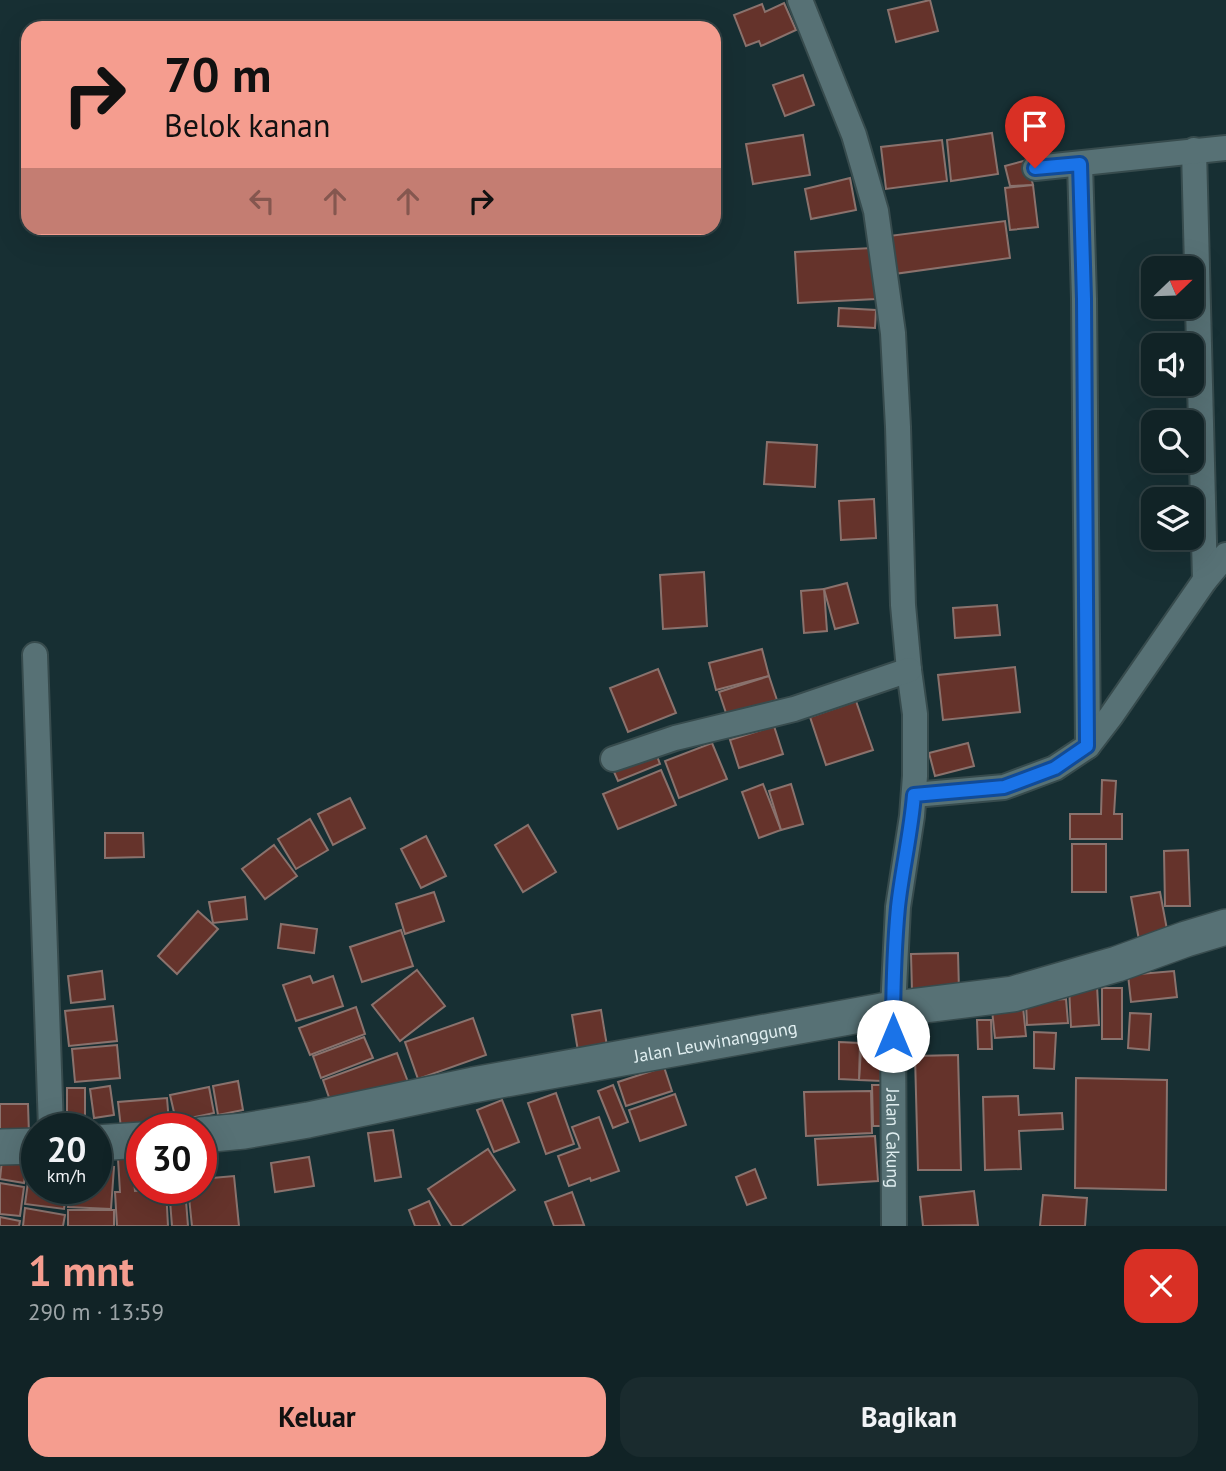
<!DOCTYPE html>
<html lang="id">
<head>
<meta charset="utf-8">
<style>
  :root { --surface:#112326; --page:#1a2b2e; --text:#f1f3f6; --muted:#9ca4a7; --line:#304043; --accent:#f59d8f }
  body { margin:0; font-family:"PT Sans",sans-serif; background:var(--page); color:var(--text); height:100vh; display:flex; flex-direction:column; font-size:26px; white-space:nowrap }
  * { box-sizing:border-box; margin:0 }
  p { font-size:23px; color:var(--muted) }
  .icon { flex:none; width:38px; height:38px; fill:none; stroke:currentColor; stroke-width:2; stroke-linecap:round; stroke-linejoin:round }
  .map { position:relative; height:1226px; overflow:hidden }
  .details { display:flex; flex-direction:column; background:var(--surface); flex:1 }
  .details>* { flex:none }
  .hud { position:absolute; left:21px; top:21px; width:700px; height:214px; border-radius:21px; box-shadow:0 7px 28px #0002,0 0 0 2px var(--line); background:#f59d8f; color:#111; overflow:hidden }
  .needle { width:46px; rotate:67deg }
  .buttons { position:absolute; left:1141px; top:256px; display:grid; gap:14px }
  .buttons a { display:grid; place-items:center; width:63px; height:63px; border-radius:14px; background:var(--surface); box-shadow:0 7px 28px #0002,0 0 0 2px var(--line); font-size:35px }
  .speed { position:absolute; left:21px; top:1113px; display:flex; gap:14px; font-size:35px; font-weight:700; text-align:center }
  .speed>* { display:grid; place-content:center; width:91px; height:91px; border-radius:50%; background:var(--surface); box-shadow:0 7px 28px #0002,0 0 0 2px var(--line); line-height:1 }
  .speed small { font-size:18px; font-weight:400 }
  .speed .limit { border:10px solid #d22; background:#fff; color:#111 }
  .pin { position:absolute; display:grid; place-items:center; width:60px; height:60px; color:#fff; margin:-72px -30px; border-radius:50% 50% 50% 0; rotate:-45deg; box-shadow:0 0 7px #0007 }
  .pin .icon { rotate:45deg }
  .me { position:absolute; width:77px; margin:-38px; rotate:0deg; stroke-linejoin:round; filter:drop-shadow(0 0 5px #0008) }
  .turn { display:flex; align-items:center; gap:24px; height:147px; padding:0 28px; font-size:32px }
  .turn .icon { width:91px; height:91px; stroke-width:2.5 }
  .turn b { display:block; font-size:49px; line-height:60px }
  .lanes { display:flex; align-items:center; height:66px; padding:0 28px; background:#0003; justify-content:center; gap:35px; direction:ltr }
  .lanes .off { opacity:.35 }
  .round { display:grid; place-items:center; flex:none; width:74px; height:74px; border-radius:21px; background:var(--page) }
  .overview { display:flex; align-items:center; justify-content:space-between; height:119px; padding:0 28px }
  h1 { font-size:42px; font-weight:700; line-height:52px; color:var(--accent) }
  .action { display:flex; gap:14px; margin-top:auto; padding:14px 28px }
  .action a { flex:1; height:80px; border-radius:21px; background:var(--accent); color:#111; font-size:28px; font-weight:700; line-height:80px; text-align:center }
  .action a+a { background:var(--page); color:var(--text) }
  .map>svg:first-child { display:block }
  .building { fill:#65332b; stroke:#8a726d; stroke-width:2 }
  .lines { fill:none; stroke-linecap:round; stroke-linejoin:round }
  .street-casing { stroke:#374b4d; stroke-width:28 }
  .secondary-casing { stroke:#374b4d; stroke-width:38 }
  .street { stroke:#577175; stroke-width:24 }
  .secondary { stroke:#577175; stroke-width:35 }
  .route-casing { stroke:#114b97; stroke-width:18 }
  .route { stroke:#1a73e8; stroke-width:12 }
  .labels { text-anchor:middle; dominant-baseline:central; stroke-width:5; stroke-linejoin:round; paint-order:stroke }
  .street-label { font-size:18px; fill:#e0eef0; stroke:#0b1517 }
</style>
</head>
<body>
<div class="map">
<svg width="1226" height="1226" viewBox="0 0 1226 1226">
  <rect width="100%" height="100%" fill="#172f33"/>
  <g class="building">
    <path d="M930,0L938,31L896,42L888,10Z"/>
    <path d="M784,3L796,30L761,46L759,41L746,46L734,15L762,4L765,12Z"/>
    <path d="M803,75L814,105L785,116L773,85Z"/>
    <path d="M992,133L998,174L951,181L947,140Z"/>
    <path d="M803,135L810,175L753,184L746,144Z"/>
    <path d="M942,140L947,181L886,189L881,147Z"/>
    <path d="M1027,160L1033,185L1010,186L1005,166Z"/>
    <path d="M850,178L856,210L811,219L805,189Z"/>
    <path d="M1033,185L1038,227L1010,230L1005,188Z"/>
    <path d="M1005,221L1010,258L894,274L889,236Z"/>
    <path d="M872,248L876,299L798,303L795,252Z"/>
    <path d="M839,308L876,310L875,328L838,326Z"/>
    <path d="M767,442L817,445L815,487L764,484Z"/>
    <path d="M874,499L876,538L841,540L839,501Z"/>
    <path d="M704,572L707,626L663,629L660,575Z"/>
    <path d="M847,583L858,623L835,629L824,589Z"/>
    <path d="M824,589L827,631L804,633L801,591Z"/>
    <path d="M997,605L1000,635L955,638L953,608Z"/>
    <path d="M762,649L769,676L716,690L709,663Z"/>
    <path d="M1015,667L1020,712L943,720L938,675Z"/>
    <path d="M658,669L676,713L628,732L610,688Z"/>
    <path d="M769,676L777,700L727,716L719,692Z"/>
    <path d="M856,701L873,750L826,765L810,717Z"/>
    <path d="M774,726L783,754L739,768L730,740Z"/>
    <path d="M712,743L727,779L679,798L665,761Z"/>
    <path d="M968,743L974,766L935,776L929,753Z"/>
    <path d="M654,748L660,764L618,781L611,765Z"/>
    <path d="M661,770L676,805L618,829L603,794Z"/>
    <path d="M1102,780L1116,781L1114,814H1122V839H1070V814H1101Z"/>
    <path d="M763,784L781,830L759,838L742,792Z"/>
    <path d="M791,784L803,824L781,830L769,791Z"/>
    <path d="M350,798L365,828L333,845L318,814Z"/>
    <path d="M310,819L328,850L296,869L278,839Z"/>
    <path d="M528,825L556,872L523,892L495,845Z"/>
    <path d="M105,833H143L144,857L105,858Z"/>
    <path d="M426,836L446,876L421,888L401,849Z"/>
    <rect x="1072" y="844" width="34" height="48"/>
    <path d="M274,845L297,876L265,899L242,869Z"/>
    <path d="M1188,850L1190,906H1165L1164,851Z"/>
    <path d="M434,892L444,921L405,934L396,904Z"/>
    <path d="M1160,892L1168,935L1139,940L1131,897Z"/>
    <path d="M245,897L247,919L213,923L209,902Z"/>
    <path d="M198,911L218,929L177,974L158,956Z"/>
    <path d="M281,924L317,929L314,953L278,948Z"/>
    <path d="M401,930L413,966L362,982L350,947Z"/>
    <path d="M958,953L959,991L912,992L911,954Z"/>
    <path d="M417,970L445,1006L400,1041L372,1005Z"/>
    <path d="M102,971L105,999L71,1003L68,976Z"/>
    <path d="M1174,971L1177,997L1131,1002L1128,975Z"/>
    <path d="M310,976L313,983L333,976L343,1006L296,1021L283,985Z"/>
    <path d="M1097,985L1099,1025L1071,1027L1069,987Z"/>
    <rect x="1102" y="988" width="20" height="51"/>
    <path d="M1066,999L1068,1023L1027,1025L1026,1002Z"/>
    <path d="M113,1006L117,1041L69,1046L65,1011Z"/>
    <path d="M356,1007L365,1034L310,1055L299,1028Z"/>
    <path d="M1023,1007L1026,1036L995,1038L992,1010Z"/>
    <path d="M601,1010L607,1046L578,1051L572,1015Z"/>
    <path d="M1130,1013L1151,1014L1149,1050L1128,1048Z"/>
    <path d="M473,1018L486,1055L418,1079L405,1042Z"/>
    <path d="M977,1020H991L992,1049H978Z"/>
    <path d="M1034,1032L1056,1033L1054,1069L1034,1068Z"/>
    <path d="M862,1035L884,1036L882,1081L859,1080Z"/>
    <path d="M364,1037L373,1058L321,1078L313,1056Z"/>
    <path d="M839,1042L860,1043L859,1080L839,1079Z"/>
    <path d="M117,1045L120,1078L75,1082L72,1049Z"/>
    <path d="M397,1053L408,1082L333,1109L323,1080Z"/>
    <path d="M958,1055L961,1170H918L915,1056Z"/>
    <path d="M664,1067L672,1091L626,1106L618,1082Z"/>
    <path d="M1076,1078L1167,1080L1166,1190L1075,1188Z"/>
    <path d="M238,1081L243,1110L218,1115L213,1086Z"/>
    <path d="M613,1085L628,1122L613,1128L598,1091Z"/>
    <path d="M872,1085H890V1126H873Z"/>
    <path d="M110,1086L114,1115L94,1118L90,1089Z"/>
    <path d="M209,1087L214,1113L176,1121L170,1095Z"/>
    <rect x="67" y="1088" width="18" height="32"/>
    <path d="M871,1091L872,1133L806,1136L804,1092Z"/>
    <path d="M556,1093L574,1144L546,1154L528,1103Z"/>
    <path d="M675,1094L686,1125L640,1141L629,1110Z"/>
    <path d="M1018,1096L1019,1115L1062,1113L1063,1129L1019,1131L1021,1169L985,1170L983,1097Z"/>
    <path d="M167,1098L169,1123L121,1128L118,1102Z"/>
    <path d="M502,1100L519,1142L494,1152L477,1110Z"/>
    <path d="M0,1104H28L29,1135H0Z"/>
    <path d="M599,1117L619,1171L591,1181L590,1178L569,1186L558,1156L580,1148L572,1127Z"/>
    <path d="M393,1130L401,1177L375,1181L368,1133Z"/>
    <path d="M875,1136L878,1181L818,1185L815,1139Z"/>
    <path d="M488,1149L515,1190L461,1226H452L428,1189Z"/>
    <path d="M309,1157L314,1186L275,1192L271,1163Z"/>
    <path d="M132,1158L135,1191L166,1189L168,1226H117L115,1192H120L118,1159Z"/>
    <path d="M2,1160L27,1165L24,1183L0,1179Z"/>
    <path d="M96,1166L114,1167L111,1209L68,1207L70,1188H96Z"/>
    <path d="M30,1168L37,1169V1188H67L64,1209L25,1204Z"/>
    <path d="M755,1169L766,1198L747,1205L736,1177Z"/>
    <path d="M234,1176L239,1226H192L188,1188H201V1179Z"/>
    <path d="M0,1183L24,1187L20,1216L0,1214Z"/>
    <path d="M169,1188H185L188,1226H172Z"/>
    <path d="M974,1191L978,1225L923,1226L920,1197Z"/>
    <path d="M572,1192L584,1225L554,1226L545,1202Z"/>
    <path d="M1043,1195L1087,1198L1085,1226H1040Z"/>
    <path d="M429,1201L440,1226H415L409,1210Z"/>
    <path d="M25,1208L65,1215L63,1226H23Z"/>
    <rect x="68" y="1210" width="46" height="16"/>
    <path d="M0,1217L20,1221L19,1226H0Z"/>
  </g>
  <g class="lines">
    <defs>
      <g id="street">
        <path id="s1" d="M800,0L854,135L876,211L893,333L898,427L903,605L909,670L915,714V776L912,816L898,907L893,1009L894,1226"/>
        <path d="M1194,150L1205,580"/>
        <path d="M1080,164L1084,299L1088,746"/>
        <path d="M1035,168L1226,148"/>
        <path d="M35,655L51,1129"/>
        <path d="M613,759L675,738L794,709L909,670"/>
        <path d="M914,795L1004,787L1055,768L1088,746L1111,716L1205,580L1226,555"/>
      </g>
      <g id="secondary">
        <path id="s2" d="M201,1135L244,1131L308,1120L473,1085L893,1009L1013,994L1117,964L1186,939L1226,927"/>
        <path d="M96,1143L142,1140"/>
        <path d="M0,1147L37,1146"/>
      </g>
    </defs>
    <use href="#street" class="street-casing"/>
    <use href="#secondary" class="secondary-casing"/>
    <use href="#street" class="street"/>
    <use href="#secondary" class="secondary"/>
  </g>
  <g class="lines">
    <defs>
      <path id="route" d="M893,1036C893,994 894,950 898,907C902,870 911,833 914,795L1004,787L1055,768L1087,746L1084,299L1080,164L1035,168"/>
    </defs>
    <use href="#route" class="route-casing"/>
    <use href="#route" class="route"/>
  </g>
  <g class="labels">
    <g class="street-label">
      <text stroke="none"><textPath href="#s2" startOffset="523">Jalan Leuwinanggung</textPath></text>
      <text stroke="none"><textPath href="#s1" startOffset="1155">Jalan Cakung</textPath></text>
    </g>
  </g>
</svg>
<div class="buttons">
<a><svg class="needle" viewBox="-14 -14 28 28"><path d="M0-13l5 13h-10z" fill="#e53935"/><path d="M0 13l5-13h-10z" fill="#9ca4a7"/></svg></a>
<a><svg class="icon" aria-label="sound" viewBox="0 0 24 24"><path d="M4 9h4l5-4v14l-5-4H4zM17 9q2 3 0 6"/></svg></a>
<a><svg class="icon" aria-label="search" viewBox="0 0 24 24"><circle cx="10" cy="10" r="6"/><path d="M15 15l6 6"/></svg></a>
<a><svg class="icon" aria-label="layers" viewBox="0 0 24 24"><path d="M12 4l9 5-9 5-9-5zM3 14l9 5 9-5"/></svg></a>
</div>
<div class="speed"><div>20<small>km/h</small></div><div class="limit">30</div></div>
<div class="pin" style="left:1035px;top:168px;background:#d93025"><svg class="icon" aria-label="arrive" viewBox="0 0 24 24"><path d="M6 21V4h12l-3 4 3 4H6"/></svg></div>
<svg class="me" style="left:893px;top:1036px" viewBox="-20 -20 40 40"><circle r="19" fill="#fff"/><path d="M0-13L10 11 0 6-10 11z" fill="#1a73e8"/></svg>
<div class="hud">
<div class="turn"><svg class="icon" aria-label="right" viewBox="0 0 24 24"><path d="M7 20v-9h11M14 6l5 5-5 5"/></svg><div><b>70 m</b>Belok kanan</div></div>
<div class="lanes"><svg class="icon off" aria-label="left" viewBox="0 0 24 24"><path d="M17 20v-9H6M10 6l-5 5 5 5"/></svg><svg class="icon off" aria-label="ahead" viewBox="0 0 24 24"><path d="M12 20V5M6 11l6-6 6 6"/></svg><svg class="icon off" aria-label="ahead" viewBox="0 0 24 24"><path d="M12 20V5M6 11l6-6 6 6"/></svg><svg class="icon" aria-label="right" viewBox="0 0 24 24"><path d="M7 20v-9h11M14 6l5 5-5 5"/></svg></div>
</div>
</div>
<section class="details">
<div class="overview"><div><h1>1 mnt</h1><p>290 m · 13:59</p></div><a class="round" style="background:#d93025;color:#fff"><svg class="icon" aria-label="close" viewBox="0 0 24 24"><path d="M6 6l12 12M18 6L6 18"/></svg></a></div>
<div class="action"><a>Keluar</a><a>Bagikan</a></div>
</section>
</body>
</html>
